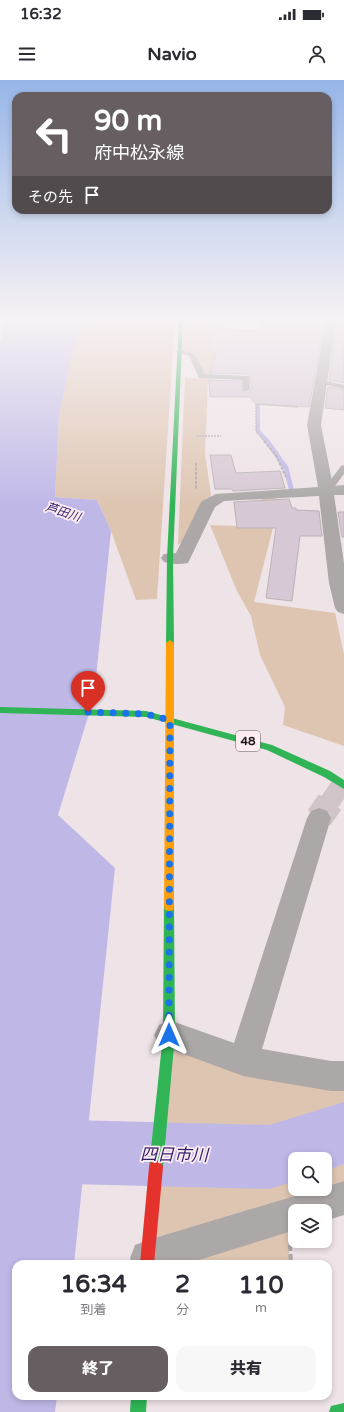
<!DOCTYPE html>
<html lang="ja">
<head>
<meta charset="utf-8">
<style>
  :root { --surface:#fff; --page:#f7f7f7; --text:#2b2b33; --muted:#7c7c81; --accent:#675e61 }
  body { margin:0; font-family:"Varela Round","Noto Sans JP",sans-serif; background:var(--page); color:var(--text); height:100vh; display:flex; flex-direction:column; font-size:15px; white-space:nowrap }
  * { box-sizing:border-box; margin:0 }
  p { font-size:13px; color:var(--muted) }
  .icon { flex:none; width:22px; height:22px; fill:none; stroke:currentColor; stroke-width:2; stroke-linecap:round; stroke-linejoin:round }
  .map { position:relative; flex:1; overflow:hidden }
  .details { position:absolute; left:12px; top:1180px; width:320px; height:140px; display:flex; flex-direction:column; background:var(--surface); border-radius:12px; box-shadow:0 2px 6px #0003 }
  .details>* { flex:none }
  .banner { position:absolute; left:12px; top:12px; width:320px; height:122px; border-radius:12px; box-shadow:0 2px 6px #0003; background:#675e61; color:#fff; overflow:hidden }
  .tools { position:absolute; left:288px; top:1072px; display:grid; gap:8px }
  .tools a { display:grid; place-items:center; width:44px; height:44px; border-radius:8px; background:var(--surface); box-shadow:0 2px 6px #0003; font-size:20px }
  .pin { position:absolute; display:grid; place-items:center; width:34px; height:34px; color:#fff; margin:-41px -17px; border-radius:50% 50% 50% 0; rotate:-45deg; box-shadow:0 0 4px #0007 }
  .pin .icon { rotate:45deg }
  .me { position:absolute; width:44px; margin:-22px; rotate:0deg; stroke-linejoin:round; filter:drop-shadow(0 0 3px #0008) }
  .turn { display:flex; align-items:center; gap:14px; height:84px; padding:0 16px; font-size:18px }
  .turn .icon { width:52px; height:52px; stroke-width:2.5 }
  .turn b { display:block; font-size:28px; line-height:34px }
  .then { display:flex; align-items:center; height:38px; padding:0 16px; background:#0003; gap:8px; font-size:15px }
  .eta { display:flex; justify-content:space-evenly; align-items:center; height:68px; text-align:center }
  .eta b { font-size:24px; font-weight:800; line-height:28px }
  .primary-button { display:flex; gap:8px; margin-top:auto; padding:8px 16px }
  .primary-button a { flex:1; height:46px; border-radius:12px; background:var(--accent); color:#fff; font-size:16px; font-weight:800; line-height:46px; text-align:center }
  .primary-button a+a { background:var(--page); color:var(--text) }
  .status { display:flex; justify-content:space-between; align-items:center; height:28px; padding:0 20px; background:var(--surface); direction:ltr }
  .status svg { height:11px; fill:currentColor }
  header { display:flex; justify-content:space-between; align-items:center; height:52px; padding:0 16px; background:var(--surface); font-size:18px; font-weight:800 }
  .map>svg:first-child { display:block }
  .green { fill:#dec5b2; fill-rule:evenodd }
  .water { fill:#bfb8e7 }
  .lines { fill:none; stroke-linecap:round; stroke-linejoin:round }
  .stream-far1 { stroke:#bfb8e7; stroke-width:4 }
  .stream { stroke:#bfb8e7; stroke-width:5 }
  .river { fill:#bfb8e7; fill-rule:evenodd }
  .building { fill:#d6c8d4; stroke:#bab3b6 }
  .street-tunnel-far1 { stroke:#cfc4c7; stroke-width:20; stroke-dasharray:20 10; stroke-linecap:butt }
  .street-tunnel { stroke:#cfc4c7; stroke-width:27; stroke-dasharray:27 14; stroke-linecap:butt }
  .path-far2 { stroke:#aea8aa; stroke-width:1.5; stroke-dasharray:2 1; stroke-linecap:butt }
  .path-far1 { stroke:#aea8aa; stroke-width:2; stroke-dasharray:3 1.5; stroke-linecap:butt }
  .path { stroke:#aea8aa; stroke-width:4; stroke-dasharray:6 3; stroke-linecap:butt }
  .lane { fill:#aca8a8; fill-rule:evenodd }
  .street { fill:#aca8a8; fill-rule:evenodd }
  .fast { fill:#30b455; fill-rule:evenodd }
  .slow { fill:#ff9f0a; fill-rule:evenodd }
  .jam { fill:#e5322d; fill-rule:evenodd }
  .route { stroke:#1a73e8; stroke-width:7; stroke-dasharray:0 12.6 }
  .labels { text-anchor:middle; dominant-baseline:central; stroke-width:3.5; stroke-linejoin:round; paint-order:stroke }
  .far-water-label { font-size:12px; font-style:italic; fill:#2f1e69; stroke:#fdecf2 }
  .shield { fill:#fdecf2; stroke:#61565a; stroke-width:1 }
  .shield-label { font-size:12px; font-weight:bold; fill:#1e1619 }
  .near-water-label { font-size:17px; font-style:italic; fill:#2f1e69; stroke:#fdecf2 }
</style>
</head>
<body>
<div class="status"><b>16:32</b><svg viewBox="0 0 49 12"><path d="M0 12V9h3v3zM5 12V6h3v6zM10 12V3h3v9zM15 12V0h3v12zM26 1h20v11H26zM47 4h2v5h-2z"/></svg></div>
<header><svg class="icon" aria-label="menu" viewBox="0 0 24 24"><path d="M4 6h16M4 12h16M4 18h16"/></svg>Navio<svg class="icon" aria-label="person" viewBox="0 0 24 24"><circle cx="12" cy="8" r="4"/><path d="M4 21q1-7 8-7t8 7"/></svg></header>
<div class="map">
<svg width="344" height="1332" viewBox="0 0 344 1332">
  <rect width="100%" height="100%" fill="#eee3e6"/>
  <g class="green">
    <path d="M86,240H175L157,519L136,520L111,451L97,420L55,417L59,335L74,267Z"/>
    <path d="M184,240H209L208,270L216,273L209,296H202L193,277L179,271Z"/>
    <path d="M185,298L213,299L208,303L205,373L211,415L195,451L178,465Z"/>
    <path d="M275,414L280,447L273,448L254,522L335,533L344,574V666L283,645L285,627L260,575L251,536L237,511L210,445L261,447L262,415Z"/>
    <path d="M169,955L344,996V1117L295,1131L287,1136L290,1184H147ZM295,1079H325V1109H295Z"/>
  </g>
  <path class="water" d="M6,240H86L74,267L59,335L55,417L97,420L111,451L94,617L58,735L115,788L74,1184H16V1316H57L55,1332H0V264Z"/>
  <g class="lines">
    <path class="stream-far1" d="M258,326V351L268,362"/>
    <path class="stream" d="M267,361L286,388L291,408"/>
    <path class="river" d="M344,1022V1084L325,1091V1079H295V1101L269,1109L70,1104H0V1040H70L269,1045Z"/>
  </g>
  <g class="building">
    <path d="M262,240H325L309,327L256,324L250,317H210L209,300L241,301L243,312H247L252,309L249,294L210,293L216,273L208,270L210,249L262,251Z"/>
    <path d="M337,240H344V303L329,300Z"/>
    <path d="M328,307L344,310V330L325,328Z"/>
    <path d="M210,375H231L236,393L280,391L285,408L233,411L232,409H215Z"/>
    <path d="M289,419L292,428H296V430L319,431L322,456H300L292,521L266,518L276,448H237L234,422Z"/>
    <path d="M338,432H344V457H342Z"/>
  </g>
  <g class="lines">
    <path class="street-tunnel-far1" d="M329,723L344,701"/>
    <path class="street-tunnel" d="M319,738L330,722"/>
    <g class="path-far2">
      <path d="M198,246L234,249"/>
      <path d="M196,356H221"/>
      <path d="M265,362L256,351V324L298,327"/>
    </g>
    <g class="path-far1">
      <path d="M264,361L276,375L286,397"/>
      <path d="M196,383V410"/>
    </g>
    <path class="path" d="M290,1165L291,1184"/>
    <g class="lane">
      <path d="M179,269L194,274L205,294L249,296L250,309L246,311H243L242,300L199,298L189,276L177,272L176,271Z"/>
      <path d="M318,299L344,305V309L318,303Z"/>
      <path d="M344,385V394L329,414H323L321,412L323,410L341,386Z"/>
    </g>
    <g class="street">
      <path d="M326,240H336L321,345L333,406L344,405V415H334L344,483V534L338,532L335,528L329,503L319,416L224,421L215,427L188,483C180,485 172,484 164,482L161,478L164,474L176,473L200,424L202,421L216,414L318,407L307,345Z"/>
      <path d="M319,728L327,731L331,738L262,969L331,981H344V1011H331L243,996L159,965L154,955L159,945L169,940L234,963L307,738L311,731Z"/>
      <path d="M344,1101V1135L325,1141V1131H295V1150L186,1184H133L130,1178L135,1165L148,1160L318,1109H325V1107Z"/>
    </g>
    <g class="fast">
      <path d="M179,240H183L173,478L174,563L170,566L166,563L167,478Z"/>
      <path d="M0,627L146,631L272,665L330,691L344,700V709L324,697L267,670L146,637L0,633Z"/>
      <path d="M169,821L173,822L174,826L175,955L163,1087L161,1092L156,1094L151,1092L149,1087L163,955L164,826L165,822Z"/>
      <path d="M131,1316H147L146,1332H130Z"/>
      <path d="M344,1323V1332H329L331,1326Z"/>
    </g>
    <path class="slow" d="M170,560L174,563V826L173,830L169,831L165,830L164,826L166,563Z"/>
    <path class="jam" d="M156,1080L161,1082L163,1087L154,1184H140L149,1087L151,1082Z"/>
  </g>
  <linearGradient id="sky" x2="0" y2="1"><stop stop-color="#97b6e8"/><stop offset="0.56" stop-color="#f7f2f4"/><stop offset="1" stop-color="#f7f2f4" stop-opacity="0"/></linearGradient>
  <rect width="344" height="426" fill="url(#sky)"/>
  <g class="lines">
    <path class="route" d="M88,632L146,634L170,640L169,955"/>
  </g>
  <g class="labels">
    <g class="far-water-label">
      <text transform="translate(63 432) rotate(18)">芦田川</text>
    </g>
    <rect class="shield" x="236" y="651" width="24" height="20" rx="3"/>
    <g class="shield-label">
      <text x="248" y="661">48</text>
    </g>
    <g class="near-water-label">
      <text transform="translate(174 1075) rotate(1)">四日市川</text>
    </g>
  </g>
</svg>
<div class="tools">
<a><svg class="icon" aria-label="search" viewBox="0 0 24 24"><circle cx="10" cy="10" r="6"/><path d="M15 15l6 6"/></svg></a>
<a><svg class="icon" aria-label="layers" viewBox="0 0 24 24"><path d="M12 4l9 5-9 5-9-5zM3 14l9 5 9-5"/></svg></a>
</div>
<div class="pin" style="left:88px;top:632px;background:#d93025"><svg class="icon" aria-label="arrive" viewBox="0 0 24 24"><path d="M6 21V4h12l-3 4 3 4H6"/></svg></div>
<svg class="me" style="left:169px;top:955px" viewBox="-20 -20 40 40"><path d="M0-17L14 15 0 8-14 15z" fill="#1a73e8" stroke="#fff" stroke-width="4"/></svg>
<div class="banner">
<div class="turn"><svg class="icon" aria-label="left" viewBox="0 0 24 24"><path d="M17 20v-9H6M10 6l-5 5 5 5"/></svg><div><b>90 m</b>府中松永線</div></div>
<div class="then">その先<svg class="icon" aria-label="arrive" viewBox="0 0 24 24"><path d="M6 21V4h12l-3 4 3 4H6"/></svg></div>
</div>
<section class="details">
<div class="eta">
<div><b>16:34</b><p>到着</p></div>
<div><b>2</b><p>分</p></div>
<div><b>110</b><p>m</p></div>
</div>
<div class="primary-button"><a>終了</a><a>共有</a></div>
</section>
</div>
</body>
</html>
